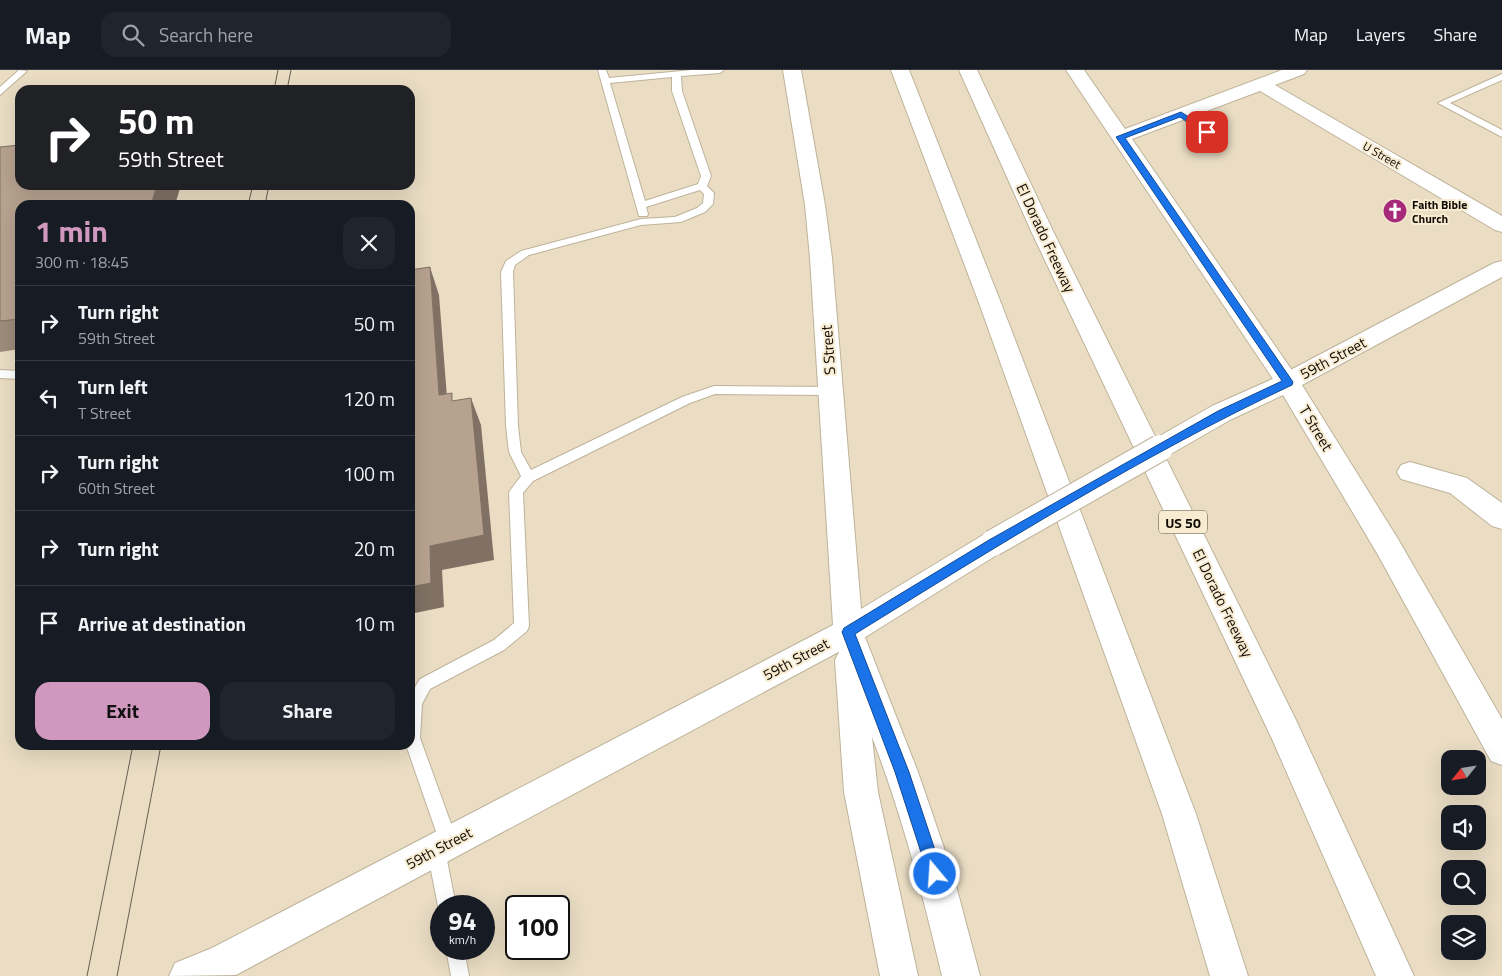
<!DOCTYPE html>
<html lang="en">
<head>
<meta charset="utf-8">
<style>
  :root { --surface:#171b24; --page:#20242c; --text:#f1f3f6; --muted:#9ea1a6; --line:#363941; --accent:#d098be }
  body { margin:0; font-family:"Titillium Web",sans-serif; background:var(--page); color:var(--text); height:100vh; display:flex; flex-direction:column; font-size:19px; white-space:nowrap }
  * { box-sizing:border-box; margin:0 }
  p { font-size:16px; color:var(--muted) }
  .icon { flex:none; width:28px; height:28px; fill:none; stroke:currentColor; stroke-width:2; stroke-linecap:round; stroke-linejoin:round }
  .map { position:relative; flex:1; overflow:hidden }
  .sheet { position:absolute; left:15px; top:130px; width:400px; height:550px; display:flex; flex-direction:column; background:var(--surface); border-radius:15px; box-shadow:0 5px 20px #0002 }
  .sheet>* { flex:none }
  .guide { position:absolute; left:15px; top:15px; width:400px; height:105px; border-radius:15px; box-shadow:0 5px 20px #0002; background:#202124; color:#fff; overflow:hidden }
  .needle { width:32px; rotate:240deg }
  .fabs { position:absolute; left:1441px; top:680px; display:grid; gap:10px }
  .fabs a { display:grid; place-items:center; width:45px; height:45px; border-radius:10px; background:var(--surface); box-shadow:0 5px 20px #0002; font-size:25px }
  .speed { position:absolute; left:430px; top:825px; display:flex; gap:10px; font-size:25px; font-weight:700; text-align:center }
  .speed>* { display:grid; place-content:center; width:65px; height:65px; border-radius:50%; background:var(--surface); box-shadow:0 5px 20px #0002; line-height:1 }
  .speed small { font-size:12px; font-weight:400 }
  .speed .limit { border:2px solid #111; border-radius:8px; background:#fff; color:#111 }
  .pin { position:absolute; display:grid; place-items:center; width:42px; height:42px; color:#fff; margin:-21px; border-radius:10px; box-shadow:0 2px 8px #0006 }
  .me { position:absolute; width:55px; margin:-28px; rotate:342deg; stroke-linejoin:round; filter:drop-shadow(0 0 4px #0008) }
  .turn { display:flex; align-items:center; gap:18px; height:105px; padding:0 20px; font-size:22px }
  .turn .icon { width:65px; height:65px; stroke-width:2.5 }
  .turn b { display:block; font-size:35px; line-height:42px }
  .round { display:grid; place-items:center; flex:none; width:52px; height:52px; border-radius:15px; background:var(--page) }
  .head { display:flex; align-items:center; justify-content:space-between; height:85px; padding:0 20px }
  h1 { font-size:30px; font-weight:700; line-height:38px; color:var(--accent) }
  .cta { display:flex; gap:10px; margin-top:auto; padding:10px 20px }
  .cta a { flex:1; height:58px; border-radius:15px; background:var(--accent); color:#111; font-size:20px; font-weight:700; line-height:58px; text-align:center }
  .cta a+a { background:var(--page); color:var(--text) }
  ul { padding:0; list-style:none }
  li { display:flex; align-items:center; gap:15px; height:75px; padding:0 20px; border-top:1px solid var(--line) }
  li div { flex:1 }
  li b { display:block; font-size:19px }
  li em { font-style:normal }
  header { display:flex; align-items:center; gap:30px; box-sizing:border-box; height:70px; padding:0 25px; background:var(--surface); border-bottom:1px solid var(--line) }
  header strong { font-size:24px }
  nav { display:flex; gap:28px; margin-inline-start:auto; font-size:18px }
  .search { width:350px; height:45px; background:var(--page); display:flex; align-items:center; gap:12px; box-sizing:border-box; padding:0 18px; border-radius:15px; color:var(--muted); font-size:19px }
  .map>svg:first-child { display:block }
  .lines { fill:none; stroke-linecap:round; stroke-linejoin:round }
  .service-casing { stroke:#beb39a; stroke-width:2 }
  .minor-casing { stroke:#beb39a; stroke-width:2 }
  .tertiary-casing { stroke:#beb39a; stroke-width:2 }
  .motorway-casing { stroke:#beb39a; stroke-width:2 }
  .service { fill:#fff; fill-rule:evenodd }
  .minor { fill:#fff; fill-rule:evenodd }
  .tertiary { fill:#fff; fill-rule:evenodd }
  .motorway { fill:#fff; fill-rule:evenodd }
  .tram { stroke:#665f51; stroke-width:1 }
  .tertiary-bridge-casing { stroke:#beb39a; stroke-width:28; stroke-linecap:butt }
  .tertiary-bridge { stroke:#fff; stroke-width:26 }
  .wall { fill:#9d8b7b }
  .shaded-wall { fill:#807164 }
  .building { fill:#b7a28f; stroke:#807164 }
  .route { fill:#1a73e8; stroke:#114b97 }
  .labels { text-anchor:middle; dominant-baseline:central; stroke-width:4; stroke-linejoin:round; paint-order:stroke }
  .far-street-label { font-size:12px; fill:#0f0b04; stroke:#f7ebd1 }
  .far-poi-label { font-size:12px; font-weight:bold; fill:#0f0b04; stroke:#f7ebd1; text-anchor:start }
  .shield { fill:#f7ebd1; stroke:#554e42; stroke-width:1 }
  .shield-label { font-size:14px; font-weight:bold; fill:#0f0b04 }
  .street-label { font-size:15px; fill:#0f0b04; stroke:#f7ebd1 }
</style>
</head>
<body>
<header>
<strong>Map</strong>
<div class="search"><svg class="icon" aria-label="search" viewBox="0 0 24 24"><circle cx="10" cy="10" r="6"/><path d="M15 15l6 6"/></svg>Search here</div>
<nav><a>Map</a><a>Layers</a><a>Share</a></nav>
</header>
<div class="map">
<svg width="1502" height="906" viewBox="0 0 1502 906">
  <rect width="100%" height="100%" fill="#eaddc4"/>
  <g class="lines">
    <defs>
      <g id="service">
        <path d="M19,0L27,1L0,25V17Z"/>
        <path d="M598,0H606L609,8L692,0H724L720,3L681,6L682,21L711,106L707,116L714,123L713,134L705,142L681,152L641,155L529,185L515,195L513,202L518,356L521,382L531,400L682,327L714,316L831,317L837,321L831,325L715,324L690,333L533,411L523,423L529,556L527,561L504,580L430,619L422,634L420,668L458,773L455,779L449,782L445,780L456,836H441V843L438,836L427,780L430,774L436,771L440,773L406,675H410V625L420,609L494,570L514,553L509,422L521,406L509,382L506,356L501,202L506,191L521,181L641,149L675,147L697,138L703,133L704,124L700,120L646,137L648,144L647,146H639ZM672,7V21L701,106L698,114L645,131L610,13Z"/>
        <path d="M1502,4V10L1450,33L1502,60V67L1438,33Z"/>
        <path d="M1181,41L1222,68V72H1216L1178,46V42Z"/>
        <path d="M0,300L20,301V309L0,308Z"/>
        <path d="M446,879H464L469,906H451Z"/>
      </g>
      <g id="minor">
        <path d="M1066,0H1084L1125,59L1282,0H1307L1304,4L1275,15L1502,146V162L1495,160L1260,21L1132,69L1300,312L1297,318L1288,321L1279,318Z"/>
        <path d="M1410,392L1467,408L1502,433V459L1492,456L1450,423L1401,409L1397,402L1401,395Z"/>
      </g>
      <g id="tertiary">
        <path d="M783,0H801L825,135L832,188L861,539L983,465L993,462L1003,465L1007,473L1003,481L859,571L236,905L169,906L175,893L212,878L833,555L810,188L805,135Z"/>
        <path d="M1502,191V207L1302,315L1398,469L1502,649V695L1491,691L1378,485L1283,325L1230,350L1169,385L1160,388L1151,385L1147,378L1151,371L1212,336L1279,306L1494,193Z"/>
      </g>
      <g id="motorway">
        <path d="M891,0H909L1001,233L1196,744L1248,906H1210L1162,744L979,233Z"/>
        <path d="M959,0H977L1054,163L1295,648L1414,906H1376L1272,669L1032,163Z"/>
        <path d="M848,549L859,553L863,562L918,702L953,804L980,906H942C923,825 902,745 872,667L878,722L918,906H880L844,722L835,590L840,580L833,562L837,553Z"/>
      </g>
    </defs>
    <use href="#service" class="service-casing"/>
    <use href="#minor" class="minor-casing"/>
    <use href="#tertiary" class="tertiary-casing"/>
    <use href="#motorway" class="motorway-casing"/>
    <use href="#service" class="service"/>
    <use href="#minor" class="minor"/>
    <use href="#tertiary" class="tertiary"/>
    <use href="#motorway" class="motorway"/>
    <g class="tram">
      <path d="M274,20L278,0"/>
      <path d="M287,20L291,0"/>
      <path d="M248,135L253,115"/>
      <path d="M265,135L269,115"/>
      <path d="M87,906L133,675"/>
      <path d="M117,906L161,675"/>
    </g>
    <defs>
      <path id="tertiary-bridge" d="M993,473L1160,378"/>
    </defs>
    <use href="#tertiary-bridge" class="tertiary-bridge-casing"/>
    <use href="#tertiary-bridge" class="tertiary-bridge"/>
  </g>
  <path class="wall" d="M0,77L20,135V279L0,282Z"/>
  <g class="shaded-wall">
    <path d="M157,115H181L175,135H151Z"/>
    <path d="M430,197L439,225L449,353L439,325Z"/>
    <path d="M471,328L481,355L494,490L442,500L444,537L410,544V517L430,476Z"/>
  </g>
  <g class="building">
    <path d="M20,75V115H157L151,135H20V249L0,251V77Z"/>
    <path d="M430,197L439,325L452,323V331L471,328L484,465L430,476L431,513L410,517V200Z"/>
  </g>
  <path class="route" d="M1181,42L1209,60V63H1204L1180,47L1125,68L1293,312L1292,315C1141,386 997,476 855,564L909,702L943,804L941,809L935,811L930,809L928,804L895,702L842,562L844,558L989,470L1218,341L1282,311L1116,67Z"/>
  <defs>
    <symbol id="church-disc" viewBox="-11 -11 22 22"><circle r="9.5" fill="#a7297a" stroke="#f7ebd1"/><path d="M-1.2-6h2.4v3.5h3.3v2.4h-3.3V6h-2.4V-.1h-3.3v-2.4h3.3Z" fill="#fff"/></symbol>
  </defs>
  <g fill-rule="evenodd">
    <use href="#church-disc" x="1381" y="127" width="28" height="28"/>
  </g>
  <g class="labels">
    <g class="far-street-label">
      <text transform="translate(1382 85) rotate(30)">U Street</text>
    </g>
    <g class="far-poi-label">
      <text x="1412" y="134">Faith Bible<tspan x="1412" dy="14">Church</tspan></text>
    </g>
    <rect class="shield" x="1159" y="440.5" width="48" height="23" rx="4"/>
    <g class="shield-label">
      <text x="1183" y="452">US 50</text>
    </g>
    <g class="street-label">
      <text transform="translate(1046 168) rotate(65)">El Dorado Freeway</text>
      <text transform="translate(828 280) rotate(-94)">S Street</text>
      <text transform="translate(1333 288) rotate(-28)">59th Street</text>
      <text transform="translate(1316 358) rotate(59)">T Street</text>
      <text transform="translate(1223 533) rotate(64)">El Dorado Freeway</text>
      <text transform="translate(796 589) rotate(-28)">59th Street</text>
      <text transform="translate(439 778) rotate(-28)">59th Street</text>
    </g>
  </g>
</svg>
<div class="fabs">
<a><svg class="needle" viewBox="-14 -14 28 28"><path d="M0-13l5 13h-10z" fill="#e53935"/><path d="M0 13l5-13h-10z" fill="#9ea1a6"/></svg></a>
<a><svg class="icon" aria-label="sound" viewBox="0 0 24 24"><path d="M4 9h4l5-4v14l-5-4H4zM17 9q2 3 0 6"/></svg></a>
<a><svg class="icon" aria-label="search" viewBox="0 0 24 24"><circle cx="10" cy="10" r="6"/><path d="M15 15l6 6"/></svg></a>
<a><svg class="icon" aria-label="layers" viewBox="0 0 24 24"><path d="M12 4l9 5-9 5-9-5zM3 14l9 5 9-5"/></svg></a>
</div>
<div class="speed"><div>94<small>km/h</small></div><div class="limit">100</div></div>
<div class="pin" style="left:1207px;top:62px;background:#d93025"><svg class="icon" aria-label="arrive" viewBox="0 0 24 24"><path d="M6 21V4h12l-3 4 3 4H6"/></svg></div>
<svg class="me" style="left:935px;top:804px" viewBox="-20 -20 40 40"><circle r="17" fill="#1a73e8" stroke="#fff" stroke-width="3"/><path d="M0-11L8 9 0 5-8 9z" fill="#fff"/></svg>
<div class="guide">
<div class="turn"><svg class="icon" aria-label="right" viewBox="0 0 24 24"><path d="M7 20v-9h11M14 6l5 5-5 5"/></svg><div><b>50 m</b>59th Street</div></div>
</div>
<section class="sheet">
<div class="head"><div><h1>1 min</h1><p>300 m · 18:45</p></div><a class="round"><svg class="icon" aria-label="close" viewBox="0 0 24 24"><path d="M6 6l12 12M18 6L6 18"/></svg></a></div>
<ul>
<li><svg class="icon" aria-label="right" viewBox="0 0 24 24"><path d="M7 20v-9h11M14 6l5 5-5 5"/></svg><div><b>Turn right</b><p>59th Street</p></div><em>50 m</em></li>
<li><svg class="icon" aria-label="left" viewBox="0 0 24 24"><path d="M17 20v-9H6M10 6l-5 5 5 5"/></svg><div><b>Turn left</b><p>T Street</p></div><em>120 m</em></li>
<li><svg class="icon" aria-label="right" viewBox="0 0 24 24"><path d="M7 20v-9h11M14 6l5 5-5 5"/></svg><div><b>Turn right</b><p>60th Street</p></div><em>100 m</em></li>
<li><svg class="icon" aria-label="right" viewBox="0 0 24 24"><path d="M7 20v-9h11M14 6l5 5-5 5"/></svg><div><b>Turn right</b></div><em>20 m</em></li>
<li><svg class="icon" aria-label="arrive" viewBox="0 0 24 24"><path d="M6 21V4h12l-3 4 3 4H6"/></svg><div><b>Arrive at destination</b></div><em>10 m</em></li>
</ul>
<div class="cta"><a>Exit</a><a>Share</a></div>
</section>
</div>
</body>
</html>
